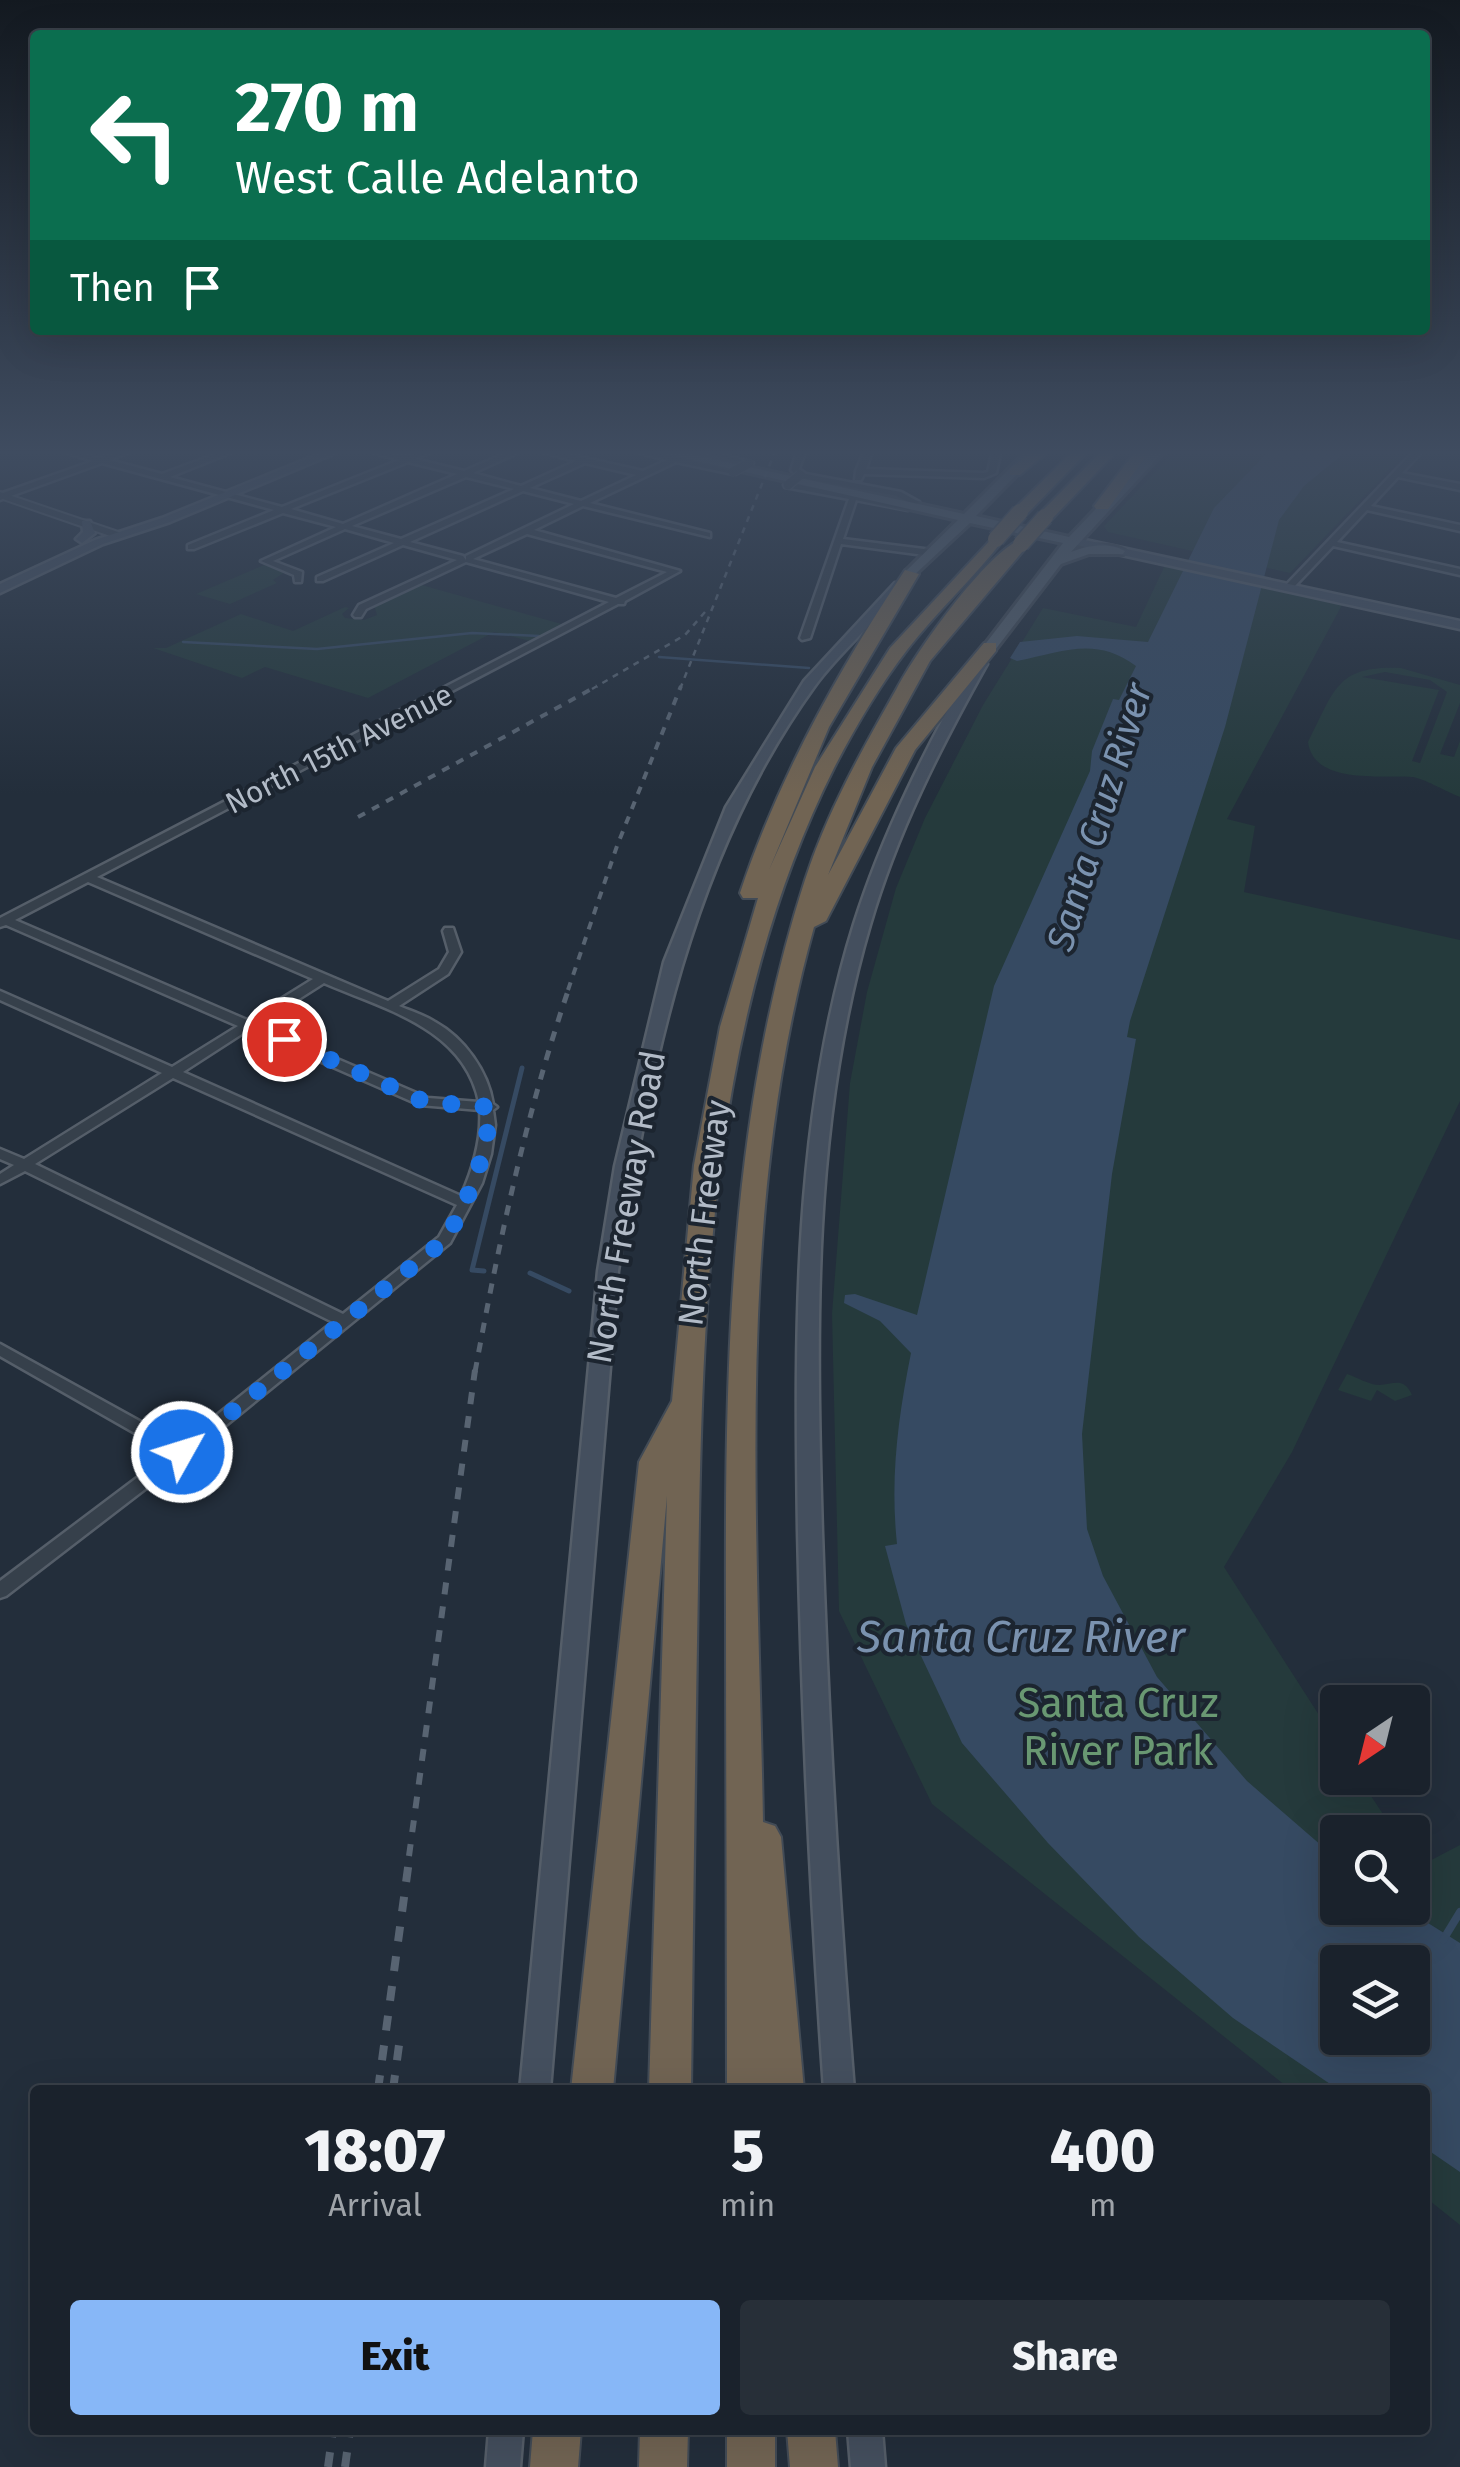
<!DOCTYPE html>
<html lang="en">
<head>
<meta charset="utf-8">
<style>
  :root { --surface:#1a222c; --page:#272f38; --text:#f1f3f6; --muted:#9fa4a9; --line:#383f48; --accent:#87b7f7 }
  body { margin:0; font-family:"Fira Sans",sans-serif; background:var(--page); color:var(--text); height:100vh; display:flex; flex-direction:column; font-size:38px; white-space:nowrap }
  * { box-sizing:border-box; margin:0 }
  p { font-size:32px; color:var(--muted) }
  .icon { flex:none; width:55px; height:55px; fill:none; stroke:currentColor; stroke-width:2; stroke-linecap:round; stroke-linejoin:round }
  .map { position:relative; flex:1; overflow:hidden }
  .details { position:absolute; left:30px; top:2085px; width:1400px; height:350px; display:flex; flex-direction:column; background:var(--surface); border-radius:10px; box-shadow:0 10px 40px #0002,0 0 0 2px var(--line) }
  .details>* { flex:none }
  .top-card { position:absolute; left:30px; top:30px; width:1400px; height:305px; border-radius:10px; box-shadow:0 10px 40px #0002,0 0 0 2px var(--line); background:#0b6e4f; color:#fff; overflow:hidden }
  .needle { width:65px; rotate:215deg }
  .controls { position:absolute; left:1320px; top:1685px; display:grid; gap:20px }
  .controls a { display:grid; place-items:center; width:110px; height:110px; border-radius:10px; background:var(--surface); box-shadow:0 10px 40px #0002,0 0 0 2px var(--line); font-size:50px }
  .pin { position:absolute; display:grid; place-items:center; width:85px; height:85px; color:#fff; margin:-42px; border:5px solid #fff; border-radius:50%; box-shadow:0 2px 10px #0007 }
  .me { position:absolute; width:110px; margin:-55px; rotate:51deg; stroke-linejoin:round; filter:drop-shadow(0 0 8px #0008) }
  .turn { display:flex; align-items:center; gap:35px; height:210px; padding:0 40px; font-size:45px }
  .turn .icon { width:130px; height:130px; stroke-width:2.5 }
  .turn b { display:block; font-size:70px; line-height:85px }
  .then { display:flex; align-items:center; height:95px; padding:0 40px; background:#0003; gap:20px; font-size:38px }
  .eta { display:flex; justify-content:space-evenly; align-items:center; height:170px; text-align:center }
  .eta b { font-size:60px; font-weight:800; line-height:70px }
  .primary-button { display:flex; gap:20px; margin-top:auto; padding:20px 40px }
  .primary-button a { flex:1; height:115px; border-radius:10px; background:var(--accent); color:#111; font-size:40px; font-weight:800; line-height:115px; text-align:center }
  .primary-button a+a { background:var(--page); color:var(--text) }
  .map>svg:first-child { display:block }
  .green { fill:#253a3c; fill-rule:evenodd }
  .water { fill:#364a62; fill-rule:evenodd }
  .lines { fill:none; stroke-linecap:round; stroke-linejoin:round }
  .stream-far2 { stroke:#364a62; stroke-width:2.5 }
  .stream-far1 { stroke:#364a62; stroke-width:5 }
  .stream { stroke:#364a62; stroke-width:8 }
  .minor-casing { stroke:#555e69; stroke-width:5 }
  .tertiary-casing { stroke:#555e69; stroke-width:4 }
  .secondary-casing { stroke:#555e69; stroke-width:5 }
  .primary-casing { stroke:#404954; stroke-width:6 }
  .motorway-casing { stroke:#424b56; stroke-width:4 }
  .minor { fill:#36404b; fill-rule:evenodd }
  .tertiary { fill:#36404b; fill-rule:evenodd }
  .secondary { fill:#444f5e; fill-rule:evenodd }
  .primary { fill:#545f6b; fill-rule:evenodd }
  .motorway { fill:#716453; fill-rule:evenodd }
  .rail-far4 { stroke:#586472; stroke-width:2.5; stroke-dasharray:6 6; stroke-linecap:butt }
  .rail-far3 { stroke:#586472; stroke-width:4; stroke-dasharray:8 8; stroke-linecap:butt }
  .rail-far2 { stroke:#586472; stroke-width:5; stroke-dasharray:10 10; stroke-linecap:butt }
  .rail-far1 { stroke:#586472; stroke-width:6; stroke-dasharray:12 12; stroke-linecap:butt }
  .rail { stroke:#586472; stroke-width:8; stroke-dasharray:15 15; stroke-linecap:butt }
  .minor-bridge-casing { stroke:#555e69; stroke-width:11; stroke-linecap:butt }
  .motorway-bridge-casing { stroke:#424b56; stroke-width:19; stroke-linecap:butt }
  .minor-bridge { stroke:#36404b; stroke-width:9 }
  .motorway-bridge { stroke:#716453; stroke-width:16 }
  .route { stroke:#1a73e8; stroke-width:18; stroke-dasharray:0 32.4 }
  .labels { text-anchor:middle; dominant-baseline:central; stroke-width:8; stroke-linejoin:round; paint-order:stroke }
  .far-street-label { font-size:30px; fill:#b2bbc7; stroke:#1c2530 }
  .street-label { font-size:35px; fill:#b2bbc7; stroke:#1c2530 }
  .water-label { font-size:38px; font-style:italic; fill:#7a92af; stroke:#1c2530 }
  .near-park-label { font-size:42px; fill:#699872; stroke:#1c2530 }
  .near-water-label { font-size:45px; font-style:italic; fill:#7a92af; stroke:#1c2530 }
</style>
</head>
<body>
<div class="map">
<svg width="1460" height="2467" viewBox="0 0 1460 2467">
  <rect width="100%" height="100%" fill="#232e3b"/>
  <g class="green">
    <path d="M1177,449H1409L1290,573L1108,532L1104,526Z"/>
    <path d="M264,565L285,572L273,580L277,583L230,604L196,594Z"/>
    <path d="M1165,565L1343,603L1227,819L1255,826L1244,892L1460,940V1101L1292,1452L1224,1567L1337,1743L1338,1778H1359L1395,1832H1338V1908H1412L1413,1860L1418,1867L1460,1845V2225L1425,2197V2090H1291L932,1804L839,1611L832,1314L850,1083L867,992L896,888L925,818L983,705L1043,608L1136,627ZM1338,1962H1412V2038H1338Z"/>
    <path d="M418,584L565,625L534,642L494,632L368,698L265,667L242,678L153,648H166L241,614L293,631L345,607L349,608L342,614L345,618L364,620L377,615L374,605Z"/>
    <path d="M1401,668L1460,685V703L1440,754L1454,757L1460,741V797C1445,791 1423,778 1412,777C1384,774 1314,786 1308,742C1335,690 1336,665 1401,668ZM1385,672L1430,680L1447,692L1420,763L1412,761L1439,690L1362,677Z"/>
    <path d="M1347,1374C1356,1377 1370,1385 1379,1385C1394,1384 1404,1377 1412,1395L1395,1401L1377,1390L1371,1401L1338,1390Z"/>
  </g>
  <path class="water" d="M1271,449H1349L1304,486L1279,520L1225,727L1130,1021L1127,1037L1136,1039L1112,1174L1082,1434L1087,1529L1103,1576L1157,1677L1247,1781L1337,1859L1338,1908H1404L1460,1943V2172L1425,2148V2090H1339L1233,2018L1139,1937L1048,1843L962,1743L906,1624L885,1546L897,1544C890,1478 898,1418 911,1353L880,1321L844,1303L845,1295L855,1294L917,1315L994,986L1090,771L1092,751L1113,699L1119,700L1136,666C1095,636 1064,652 1017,661L1010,658L1020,642L1077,636L1148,642L1214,508ZM1338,1962H1412V2038H1338Z"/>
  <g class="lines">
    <g class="stream-far2">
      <path d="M183,642L317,649L472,633L539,636"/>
      <path d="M659,657L809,668"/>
    </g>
    <g class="stream-far1">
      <path d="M484,1271L472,1270L522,1068"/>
      <path d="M530,1273L569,1291"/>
    </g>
    <path class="stream" d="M1443,1940L1460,1912"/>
    <defs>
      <g id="minor">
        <path d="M55,449C70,449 82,455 96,457C109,458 123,449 137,449L109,460L162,474L229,449H240L170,477L282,507L399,460L362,449C377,449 390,456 404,456C415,456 425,449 437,449L415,459L464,471L515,449H526L473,473L521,486L576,461L531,449H545L643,471L667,460L625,449H640L737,472L733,474L676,462L590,503L710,533V537L583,506L534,530L680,571L625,601L624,604H618L97,877L388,1001L439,969L449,952L443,931L445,928H453L461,952L448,974L399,1006C411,1011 424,1015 435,1022C464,1038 488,1071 493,1104L497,1107L493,1110L495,1125L491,1154L482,1183L450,1243L188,1456L6,1596L0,1598V1581L170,1453L0,1356V1344L181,1444L333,1322L25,1171L0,1184V1174L14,1165L0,1159V1149L24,1159L162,1073L0,1000V991L172,1067L238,1026L6,925L0,927V918L609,602L466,562L366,609L361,617H355L353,615L359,605L457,560L403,545L323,581H317V577L394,543L345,529L273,561L302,572L301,582H295L294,575L261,561L336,527L283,513L194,549H188V545L274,510L102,463L0,500V494L93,461ZM408,462L457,474L343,524L291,509ZM585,463L636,475L581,501L530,488ZM466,477L514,489L401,539L352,526ZM523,491L574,504L466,556V560L463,556L410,542ZM527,534L667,572L616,598L473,559ZM88,882L313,979L247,1020L15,920ZM324,983C384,1009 464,1028 479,1102L428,1098L258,1025ZM248,1030L420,1105L480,1110C482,1140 473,1169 461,1196L183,1072ZM173,1078L457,1205L439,1237L343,1314L35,1164Z"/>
        <path d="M689,449H703L753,463L749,465Z"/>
        <path d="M798,449H806L799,469L806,474L901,492L919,502L915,505L896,496L797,477L791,470Z"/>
        <path d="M865,449H873L866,469L983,473L988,472L993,449H1001L996,473L984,478L864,474L861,480H855L856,471Z"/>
        <path d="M1416,449H1424L1402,473L1460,484V490L1398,477L1371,506L1460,525V531L1367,510L1337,542L1460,569V575L1333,546L1293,588H1287V584Z"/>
        <path d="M788,483L911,505V509L908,510L856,500L843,539L932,550L936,553L932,556L841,544L810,638L802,640L800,638L849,499L785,487L784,485Z"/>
      </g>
      <path id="tertiary" d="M0,492L124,534L125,536L116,538L0,498Z"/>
      <g id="secondary">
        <path d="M331,449H345L170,522L103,544L0,593V584L95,540L162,518Z"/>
        <path d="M82,521H90L95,533L82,543L76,539L83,532Z"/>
        <path d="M1071,537L1460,621V629L1067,543V539Z"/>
        <path d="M895,583L905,586C877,621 840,651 814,687C691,857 650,1068 618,1271L550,2090H520L598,1271L615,1166L664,962L726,807L804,681Z"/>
        <path d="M980,660L987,664C940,748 897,832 870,925C812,1121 816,1330 822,1532C828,1718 839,1904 854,2090H824C811,1904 802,1718 798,1531C795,1330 793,1119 854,924C883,832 926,748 973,664Z"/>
        <path d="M489,2430H523L520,2467H486Z"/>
        <path d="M848,2430H882L885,2467H851Z"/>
      </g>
      <path id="primary" d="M644,449H667L964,514L1029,449H1042L976,516L1069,537L1153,449H1166L1071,552C1087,545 1110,542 1125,551L1123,554H1089L1061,564L995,650L990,651L983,647L1063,543L970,523L911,578L904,574L906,571L958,520Z"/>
      <g id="motorway">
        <path d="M1035,449H1051L1020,475H1010V469Z"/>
        <path d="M1075,449H1090L1026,515H1014V509Z"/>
        <path d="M1104,449H1119L1051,520H1039V514Z"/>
        <path d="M1137,449H1151L1108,509H1096L1094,506Z"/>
        <path d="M996,534L1004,539C974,578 937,611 907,650C880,685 854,729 834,768C708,1019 702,1309 698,1583C695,1752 693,1921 691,2090H649L667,1496L613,2090H571L639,1462L672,1401L694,1165L720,1027L758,898H743L740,893C779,777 837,672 905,570L919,574L829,727L769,870L815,767L890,648Z"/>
        <path d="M1021,539L1029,544L930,661L872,767L828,875L896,748L984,643H996V651L915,750L826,921L814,927C733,1216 758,1525 763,1822L775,1826L781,1837L804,2090H727C727,1932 726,1774 726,1616C725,1368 728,1118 805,880C827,812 862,750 897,688C917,651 984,555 1021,539Z"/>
        <path d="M533,2430H581L578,2467H530Z"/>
        <path d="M640,2430H688L687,2467H639Z"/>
        <rect x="727" y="2430" width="48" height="37"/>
        <path d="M787,2430H835L838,2467H790Z"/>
      </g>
    </defs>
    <use href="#minor" class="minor-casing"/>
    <use href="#tertiary" class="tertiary-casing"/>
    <use href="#secondary" class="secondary-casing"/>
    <use href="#primary" class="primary-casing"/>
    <use href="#motorway" class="motorway-casing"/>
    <use href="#minor" class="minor"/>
    <use href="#tertiary" class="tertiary"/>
    <use href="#secondary" class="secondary"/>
    <use href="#primary" class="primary"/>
    <use href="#motorway" class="motorway"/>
    <g class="rail-far4">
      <path d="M592,689L685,635L705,612"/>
      <path d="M680,689L776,449"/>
    </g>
    <g class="rail-far3">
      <path d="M358,817L597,686"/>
      <path d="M568,990L617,846L681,686"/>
    </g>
    <path class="rail-far2" d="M475,1372C499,1242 526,1113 569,988"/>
    <path class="rail-far1" d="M409,1856L475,1370"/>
    <g class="rail">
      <path d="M378,2090L410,1853"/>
      <path d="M393,2090L399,2045"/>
      <path d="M328,2467L333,2430"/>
      <path d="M345,2467L350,2430"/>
    </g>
    <defs>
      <g id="minor-bridge">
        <path d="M733,472L749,463"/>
        <path d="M788,485L800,475"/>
      </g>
      <g id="motorway-bridge">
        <path d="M996,539L1020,512"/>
        <path d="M1021,544L1045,517"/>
      </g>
    </defs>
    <use href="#minor-bridge" class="minor-bridge-casing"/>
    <use href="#motorway-bridge" class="motorway-bridge-casing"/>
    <use href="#minor-bridge" class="minor-bridge"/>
    <use href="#motorway-bridge" class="motorway-bridge"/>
  </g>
  <linearGradient id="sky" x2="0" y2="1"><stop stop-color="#131920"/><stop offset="0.57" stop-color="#3f4c60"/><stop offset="1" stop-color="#3f4c60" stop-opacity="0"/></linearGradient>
  <rect width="1460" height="794" fill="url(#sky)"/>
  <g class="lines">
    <path class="route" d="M182,1452L445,1240C469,1200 488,1153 490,1107L425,1102L284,1039"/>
  </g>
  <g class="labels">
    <g class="far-street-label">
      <text transform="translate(339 749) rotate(-27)">North 15th Avenue</text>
    </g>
    <g class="street-label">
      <text transform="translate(626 1207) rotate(-80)">North Freeway Road</text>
      <text transform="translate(704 1213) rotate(-83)">North Freeway</text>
    </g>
    <g class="water-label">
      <text transform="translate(1099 817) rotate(-73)">Santa Cruz River</text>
    </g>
    <g class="near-park-label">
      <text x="1118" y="1703">Santa Cruz<tspan x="1118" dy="48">River Park</tspan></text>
    </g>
    <g class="near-water-label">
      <text x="1021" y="1637">Santa Cruz River</text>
    </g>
  </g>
</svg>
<div class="controls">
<a><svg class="needle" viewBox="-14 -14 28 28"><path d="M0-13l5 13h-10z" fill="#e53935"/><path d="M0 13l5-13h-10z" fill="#9fa4a9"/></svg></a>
<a><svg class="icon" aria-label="search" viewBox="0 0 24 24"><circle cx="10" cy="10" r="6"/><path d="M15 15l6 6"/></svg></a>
<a><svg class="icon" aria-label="layers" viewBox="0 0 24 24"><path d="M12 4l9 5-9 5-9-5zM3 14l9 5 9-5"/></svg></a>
</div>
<div class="pin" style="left:284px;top:1039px;background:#d93025"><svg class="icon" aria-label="arrive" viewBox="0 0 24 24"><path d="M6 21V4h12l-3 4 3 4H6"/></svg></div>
<svg class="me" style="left:182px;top:1452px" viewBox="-20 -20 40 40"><circle r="17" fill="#1a73e8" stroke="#fff" stroke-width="3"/><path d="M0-11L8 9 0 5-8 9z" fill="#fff"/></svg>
<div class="top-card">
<div class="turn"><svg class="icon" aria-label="left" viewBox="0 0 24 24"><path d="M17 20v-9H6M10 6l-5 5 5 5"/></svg><div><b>270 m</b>West Calle Adelanto</div></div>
<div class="then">Then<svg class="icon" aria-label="arrive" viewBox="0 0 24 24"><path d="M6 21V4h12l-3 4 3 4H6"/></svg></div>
</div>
<section class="details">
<div class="eta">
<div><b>18:07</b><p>Arrival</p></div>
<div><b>5</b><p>min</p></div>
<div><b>400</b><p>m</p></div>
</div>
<div class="primary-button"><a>Exit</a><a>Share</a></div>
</section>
</div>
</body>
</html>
